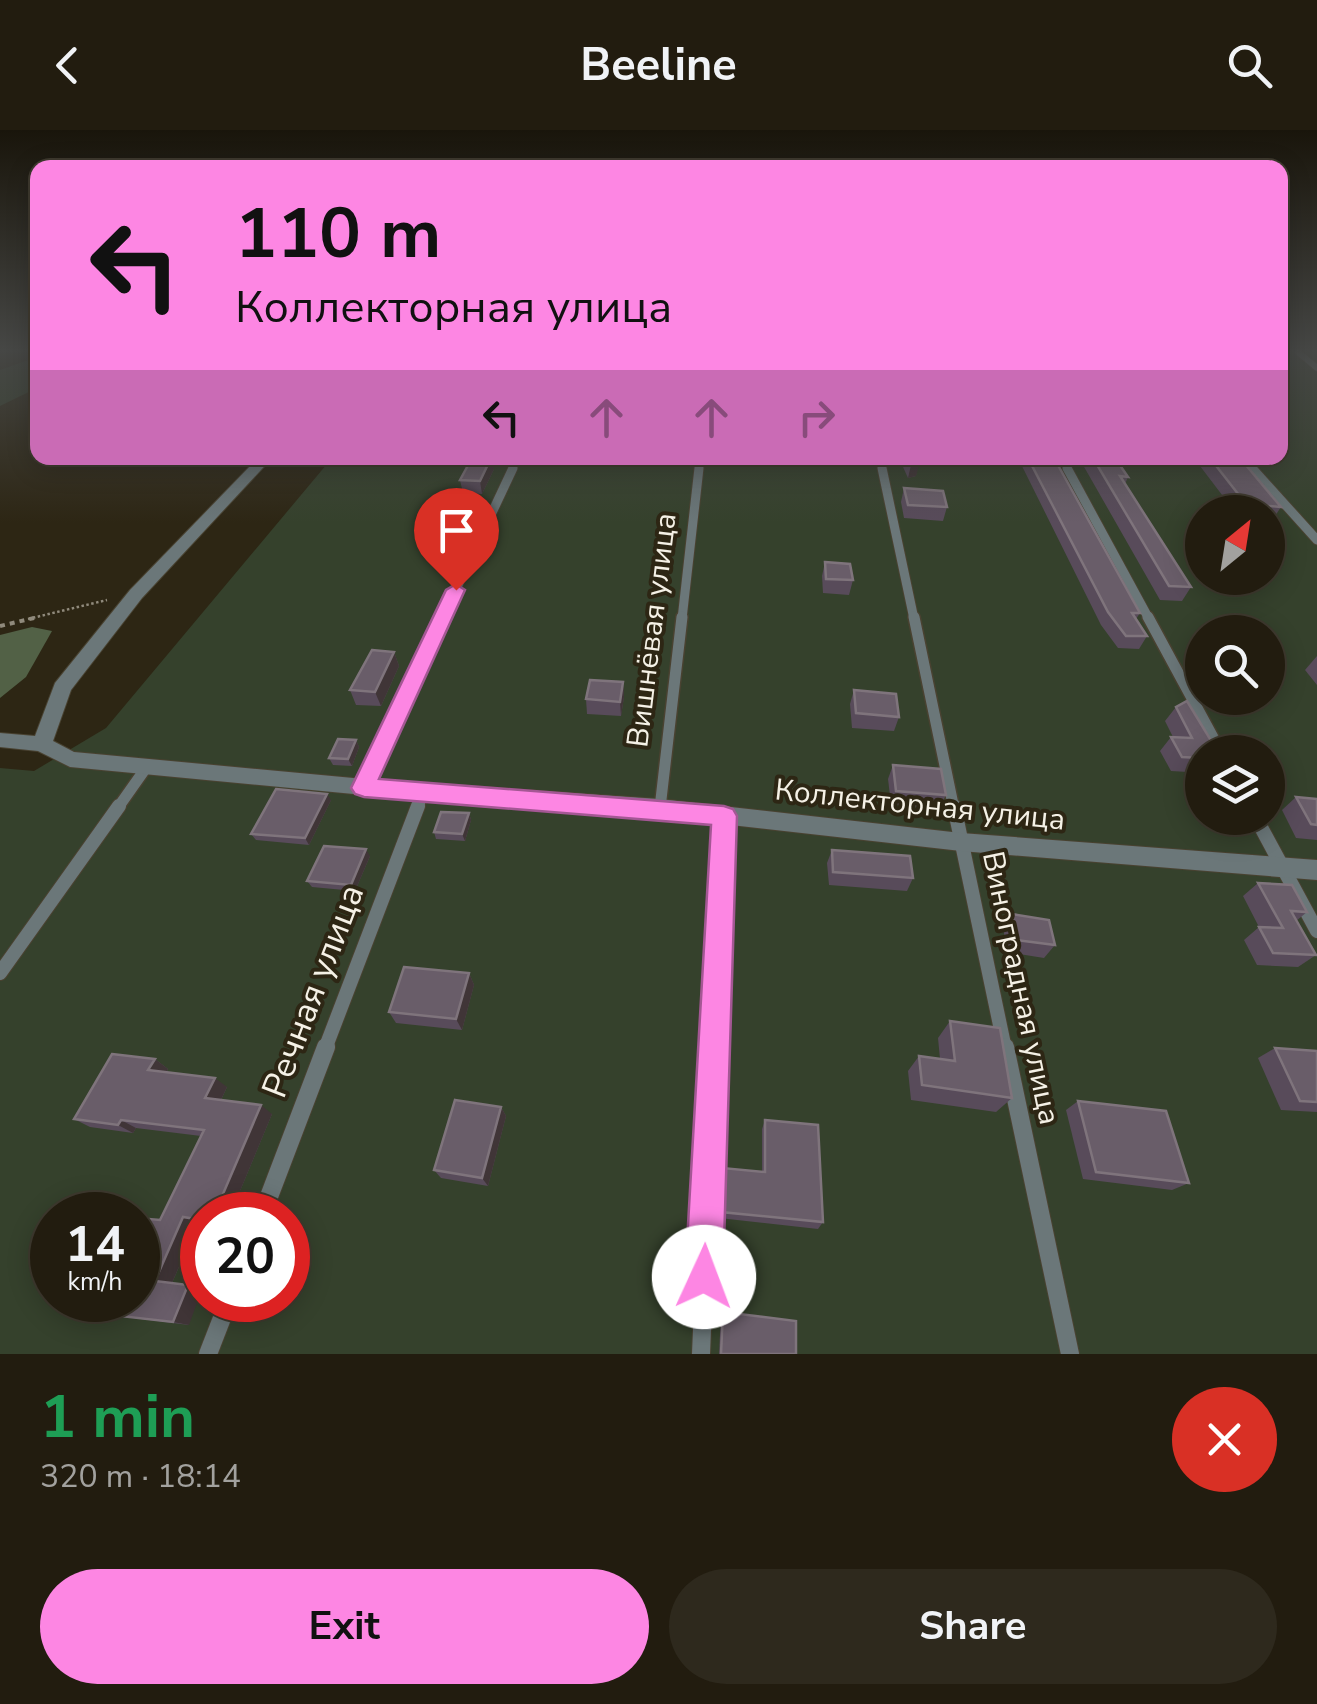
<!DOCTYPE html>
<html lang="en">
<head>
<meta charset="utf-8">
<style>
  :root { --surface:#221c0f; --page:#2e291d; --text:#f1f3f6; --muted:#a2a19e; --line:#3f3a2f; --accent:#fd86e3 }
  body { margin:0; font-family:"Nunito Sans",sans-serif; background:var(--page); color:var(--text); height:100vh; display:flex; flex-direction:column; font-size:38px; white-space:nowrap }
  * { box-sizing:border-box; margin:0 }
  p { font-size:32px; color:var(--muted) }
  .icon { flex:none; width:55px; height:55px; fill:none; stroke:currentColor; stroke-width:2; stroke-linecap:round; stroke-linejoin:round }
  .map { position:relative; height:1224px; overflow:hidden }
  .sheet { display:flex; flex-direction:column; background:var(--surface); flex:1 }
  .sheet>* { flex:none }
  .hud { position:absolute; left:30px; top:30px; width:1258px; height:305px; border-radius:20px; box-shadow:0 5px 25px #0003,0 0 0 2px var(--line); background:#fd86e3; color:#111; overflow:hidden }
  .needle { width:65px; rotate:30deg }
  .fabs { position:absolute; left:1185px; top:365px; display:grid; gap:20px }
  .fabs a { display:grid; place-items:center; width:100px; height:100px; border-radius:50%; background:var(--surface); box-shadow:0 5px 25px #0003,0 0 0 2px var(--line); font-size:50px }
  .speed { position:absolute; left:30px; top:1062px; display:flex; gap:20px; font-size:50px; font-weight:700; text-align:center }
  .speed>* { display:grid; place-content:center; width:130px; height:130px; border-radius:50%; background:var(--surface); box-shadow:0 5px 25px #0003,0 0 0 2px var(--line); line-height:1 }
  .speed small { font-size:25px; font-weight:400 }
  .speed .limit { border:15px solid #d22; background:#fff; color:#111 }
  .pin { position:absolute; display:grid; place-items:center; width:85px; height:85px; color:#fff; margin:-102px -42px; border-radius:50% 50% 50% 0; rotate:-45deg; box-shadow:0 0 10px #0007 }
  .pin .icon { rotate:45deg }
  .me { position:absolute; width:110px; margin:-55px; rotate:2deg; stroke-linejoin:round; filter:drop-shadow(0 0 8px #0008) }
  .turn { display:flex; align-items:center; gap:35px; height:210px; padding:0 40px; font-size:45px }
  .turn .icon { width:130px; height:130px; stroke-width:2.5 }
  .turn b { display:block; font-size:70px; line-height:85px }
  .lanes { display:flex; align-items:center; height:95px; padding:0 40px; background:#0003; justify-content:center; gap:50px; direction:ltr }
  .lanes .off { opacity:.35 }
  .round { display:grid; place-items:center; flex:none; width:105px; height:105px; border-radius:52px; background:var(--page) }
  .head { display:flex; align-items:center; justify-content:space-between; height:170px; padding:0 40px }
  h1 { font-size:60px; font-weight:700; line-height:75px; color:#1e9e55 }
  .button { display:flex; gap:20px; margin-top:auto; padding:20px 40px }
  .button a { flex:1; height:115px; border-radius:60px; background:var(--accent); color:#111; font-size:40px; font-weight:700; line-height:115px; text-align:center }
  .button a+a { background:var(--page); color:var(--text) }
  header { display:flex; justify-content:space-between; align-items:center; height:130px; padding:0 40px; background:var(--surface); font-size:45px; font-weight:700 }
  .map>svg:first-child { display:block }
  .green { fill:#35412c; fill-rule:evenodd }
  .forest { fill:#526146 }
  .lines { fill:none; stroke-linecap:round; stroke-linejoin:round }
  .lane-far4-casing { stroke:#494231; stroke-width:8 }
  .lane-far3-casing { stroke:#494231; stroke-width:11 }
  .lane-far2-casing { stroke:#494231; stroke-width:14 }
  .lane-far1-casing { stroke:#494231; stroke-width:16 }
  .lane-casing { stroke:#494231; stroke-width:20 }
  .street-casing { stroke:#494231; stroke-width:2 }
  .path-far1 { stroke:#908a7c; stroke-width:2.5; stroke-dasharray:2.5 2.5; stroke-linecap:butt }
  .path { stroke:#908a7c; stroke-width:4; stroke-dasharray:5 5; stroke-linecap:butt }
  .lane-far4 { stroke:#6b7779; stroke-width:6 }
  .lane-far3 { stroke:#6b7779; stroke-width:9 }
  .lane-far2 { stroke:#6b7779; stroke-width:11 }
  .lane-far1 { stroke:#6b7779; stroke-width:14 }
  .lane { stroke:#6b7779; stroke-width:18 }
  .street { fill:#6b7779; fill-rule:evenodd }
  .wall { fill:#584b5a }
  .shaded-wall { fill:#403537 }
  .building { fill:#695d69; stroke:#7f747c; stroke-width:2.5 }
  .route { fill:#fd86e3; stroke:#a45794; stroke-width:2.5 }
  .labels { text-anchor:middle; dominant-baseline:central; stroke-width:8; stroke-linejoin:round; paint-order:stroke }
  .street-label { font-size:30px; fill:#f5f1e6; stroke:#2d2614 }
  .near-street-label { font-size:35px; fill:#f5f1e6; stroke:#2d2614 }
</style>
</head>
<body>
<header><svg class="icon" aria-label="back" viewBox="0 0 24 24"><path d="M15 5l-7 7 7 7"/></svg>Beeline<svg class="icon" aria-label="search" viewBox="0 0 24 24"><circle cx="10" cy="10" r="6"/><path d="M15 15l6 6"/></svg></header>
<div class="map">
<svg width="1317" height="1224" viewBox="0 0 1317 1224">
  <rect width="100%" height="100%" fill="#2d2614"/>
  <g class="green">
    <path d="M1280,222H1317V1224H0V638L34,641L106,598L332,328H1280ZM1202,382H1268V448H1202ZM1202,502H1268V568H1202ZM1202,622H1268V688H1202ZM52,1085H138V1170H52ZM202,1085H288V1170H202Z"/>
    <path d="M37,227V258L0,276V240Z"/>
  </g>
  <path class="forest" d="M32,497L52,501L26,547L0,568V505Z"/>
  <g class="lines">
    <defs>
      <g id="lane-far4">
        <path d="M1298,222L1317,238"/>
        <path d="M880,328L883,340"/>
        <path d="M1062,328L1069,340"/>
        <path d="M1243,328L1254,340"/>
        <path d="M511,340L517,328"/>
        <path d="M699,340L700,328"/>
      </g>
      <g id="lane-far3">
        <path d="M882,338L914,489"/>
        <path d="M1067,338L1149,489"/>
        <path d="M1252,338L1317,410"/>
        <path d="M442,489L513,338"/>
        <path d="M682,489L699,338"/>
      </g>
      <g id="lane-far2">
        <path d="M914,487L954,679"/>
        <path d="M1148,487L1221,622"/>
        <path d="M364,657L443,487"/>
        <path d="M660,678L682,487"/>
        <path d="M117,679L148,635"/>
        <path d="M417,679L424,661"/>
      </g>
      <g id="lane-far1">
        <path d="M954,676L1005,919"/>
        <path d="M1256,688L1317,801"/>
        <path d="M0,843L119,676"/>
        <path d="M325,919L418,676"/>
        <path d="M714,919L724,686"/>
      </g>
      <g id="lane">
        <path d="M1005,917L1070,1224"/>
        <path d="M262,1085L326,917"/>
        <path d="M208,1224L229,1170"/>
        <path d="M701,1224L714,917"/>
      </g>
      <path id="street" d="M258,328H272L142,468L71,560L53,611L74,622L364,649L660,669L961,703L1317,730V750L961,721L660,687L364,665L70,637L38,621L0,617V603L35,606L55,553L130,460Z"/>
    </defs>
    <use href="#lane-far4" class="lane-far4-casing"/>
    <use href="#lane-far3" class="lane-far3-casing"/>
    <use href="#lane-far2" class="lane-far2-casing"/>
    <use href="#lane-far1" class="lane-far1-casing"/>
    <use href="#lane" class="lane-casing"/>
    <use href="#street" class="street-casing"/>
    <path class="path-far1" d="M28,489L107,470"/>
    <path class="path" d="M0,496L38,487"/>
    <use href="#lane-far4" class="lane-far4"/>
    <use href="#lane-far3" class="lane-far3"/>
    <use href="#lane-far2" class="lane-far2"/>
    <use href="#lane-far1" class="lane-far1"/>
    <use href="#lane" class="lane"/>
    <use href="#street" class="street"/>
  </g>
  <g class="wall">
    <path d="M899,328H918L916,346L908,348Z"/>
    <path d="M1018,328H1054L1140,483L1136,489L1147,506L1139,519L1118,518L1101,495Z"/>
    <path d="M1079,328H1115L1128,347L1125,354L1191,457L1182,471L1160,470Z"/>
    <path d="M1200,328H1240L1281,377L1273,389H1268V382H1235L1200,336L1203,332Z"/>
    <path d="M494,339L482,364L463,363L460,350Z"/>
    <path d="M904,358L947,377L943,391L904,388L901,372Z"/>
    <path d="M825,432L853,450L849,465L823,463L822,446Z"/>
    <path d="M1197,519H1202V556L1198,555L1187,533Z"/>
    <path d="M394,522L399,536L381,576L356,575L350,560L360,545Z"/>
    <path d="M1317,526V555L1305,540Z"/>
    <path d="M623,552L624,567L621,586L587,584L586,569Z"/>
    <path d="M854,560L899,587L894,601L852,598L850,574Z"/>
    <path d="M1176,577L1202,622V668L1188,642L1171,641L1160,621L1171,607H1173L1165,591Z"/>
    <path d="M356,610L359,617L352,636L333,635L329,628Z"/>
    <path d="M893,635L946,665L939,679L891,674L888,649Z"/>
    <path d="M1296,667L1317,669V710L1296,708L1282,680Z"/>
    <path d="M331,670L309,715L256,710L251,704Z"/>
    <path d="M469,683L471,690L465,711L436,709L434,702Z"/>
    <path d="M832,720L913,748L907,761L829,755L827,733Z"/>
    <path d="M370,726L355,761L312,757L307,751Z"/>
    <path d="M1258,753L1307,782L1296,791L1316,825L1298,837L1257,835L1244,810L1259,797L1243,766Z"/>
    <path d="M1012,784L1055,815L1044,828L1007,822L1003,797Z"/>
    <path d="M469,843L474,855L462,900L396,893L389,882Z"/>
    <path d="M950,891L1012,968L996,982L911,970L908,941L919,926L940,929L938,908Z"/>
    <path d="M1275,918L1317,921V982L1281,980L1258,928Z"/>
    <path d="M155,929L168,939L166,943L227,957L221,970L272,984L230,1085H202V1094L198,1093L172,1153L189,1195L76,1181L160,1090L201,1006L136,998L133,1003L90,997L74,989Z"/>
    <path d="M1078,971L1189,1053L1172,1060L1083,1049L1066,980Z"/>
    <path d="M501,977L506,986L488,1056L441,1048L434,1040Z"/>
    <path d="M765,990L823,1092L818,1099L719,1088L721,1046L723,1038L762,1042V999Z"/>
    <path d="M723,1182L796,1224H719L721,1185Z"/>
  </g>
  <g class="shaded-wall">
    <path d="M491,328H492L494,339L482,364L480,351Z"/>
    <path d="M920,332L916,346L908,348L911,335Z"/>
    <path d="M394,522L399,536L381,576L375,562Z"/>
    <path d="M623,552L624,567L621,586L620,572Z"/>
    <path d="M356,610L359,617L352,636L348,629Z"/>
    <path d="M327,664L331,670L309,715L305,708Z"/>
    <path d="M469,683L471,690L465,711L462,704Z"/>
    <path d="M366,719L370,726L355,761L351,755Z"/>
    <path d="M469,843L474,855L462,900L456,889Z"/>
    <path d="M155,929L168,939L162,950L148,940Z"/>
    <path d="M215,948L227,957L218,976L205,968Z"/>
    <path d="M261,975L272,984L230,1085H214Z"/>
    <path d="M501,977L506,986L488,1056L482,1048Z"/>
    <path d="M121,990L136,998L133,1003L118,995Z"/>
    <path d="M183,1087L198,1093L171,1155L155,1151Z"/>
    <path d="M188,1155L202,1159L189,1195L173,1192Z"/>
  </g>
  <g class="building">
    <path d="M472,328H491L480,351L460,350Z"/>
    <path d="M908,328H918L920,332L911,335Z"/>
    <path d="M1028,328H1054L1140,483H1132L1147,506H1126L1108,482Z"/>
    <path d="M1093,328H1115L1128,347L1120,346L1191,457L1169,456Z"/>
    <path d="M1210,328H1240L1281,377L1246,374Z"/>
    <path d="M904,358L943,361L947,377L908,375Z"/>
    <path d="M825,432L850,434L853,450L826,449Z"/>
    <path d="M372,520L394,522L375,562L350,560Z"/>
    <path d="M590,550L623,552L620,572L586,569Z"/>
    <path d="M854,560L896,564L899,587L856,583Z"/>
    <path d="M1187,571L1218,622H1202V632L1200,628L1182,627L1171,607L1192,608L1176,577Z"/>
    <path d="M338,609L356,610L348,629L329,628Z"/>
    <path d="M893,635L941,639L946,665L896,661Z"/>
    <path d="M276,659L327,664L305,708L251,704Z"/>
    <path d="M1296,667L1317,669V695L1311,694Z"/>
    <path d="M441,682L469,683L462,704L434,702Z"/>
    <path d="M324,716L366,719L351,755L307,751Z"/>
    <path d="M832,720L910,726L913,748L833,742Z"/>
    <path d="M1258,753L1292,755L1307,782L1291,781L1316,825L1273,823L1259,797L1283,798Z"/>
    <path d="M1012,784L1049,790L1055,815L1016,810Z"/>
    <path d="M404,837L469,843L456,889L389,882Z"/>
    <path d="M950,891L1000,898L1012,968L922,955L919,926L955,931Z"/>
    <path d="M1275,918L1317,921V972L1300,971Z"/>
    <path d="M112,924L155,929L148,940L215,948L205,968L261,975L214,1085H202V1090L183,1087L155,1151L188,1155L173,1192L76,1181L81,1170H138V1088L160,1090L204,1000L121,990L118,995L74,989Z"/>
    <path d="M455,970L501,977L482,1048L434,1040Z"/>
    <path d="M1078,971L1166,981L1189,1053L1096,1042Z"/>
    <path d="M765,990L818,995L823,1092L721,1082L723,1038L765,1042Z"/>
    <path d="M723,1182L796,1191V1224H721Z"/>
  </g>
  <linearGradient id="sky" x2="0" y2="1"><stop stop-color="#19150b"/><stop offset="0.56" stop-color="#464745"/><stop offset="1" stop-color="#464745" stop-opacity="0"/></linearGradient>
  <rect width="1317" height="393" fill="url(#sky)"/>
  <path class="route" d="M456,454L465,460L379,649L724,676L733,679L737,686L723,1147L718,1161L704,1166L691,1161L685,1147L711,695L364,667L355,664L351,658L446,460Z"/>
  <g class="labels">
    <g class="street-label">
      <text transform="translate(652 500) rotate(-83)">Вишнёвая улица</text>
      <text transform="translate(920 675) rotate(6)">Коллекторная улица</text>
      <text transform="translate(1021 858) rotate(78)">Виноградная улица</text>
    </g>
    <g class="near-street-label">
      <text transform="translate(313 861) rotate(-69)">Речная улица</text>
    </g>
  </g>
</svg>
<div class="fabs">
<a><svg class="needle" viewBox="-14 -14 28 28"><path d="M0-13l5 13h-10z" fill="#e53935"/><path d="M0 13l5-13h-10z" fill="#a2a19e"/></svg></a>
<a><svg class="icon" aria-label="search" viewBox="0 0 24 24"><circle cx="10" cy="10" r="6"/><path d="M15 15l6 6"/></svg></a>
<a><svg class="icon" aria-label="layers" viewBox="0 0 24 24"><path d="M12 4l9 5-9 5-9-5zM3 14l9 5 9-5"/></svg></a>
</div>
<div class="speed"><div>14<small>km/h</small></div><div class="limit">20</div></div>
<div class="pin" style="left:456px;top:460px;background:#d93025"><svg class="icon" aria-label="arrive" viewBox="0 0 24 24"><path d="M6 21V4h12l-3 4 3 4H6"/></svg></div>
<svg class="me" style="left:704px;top:1147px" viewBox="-20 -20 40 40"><circle r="19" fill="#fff"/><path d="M0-13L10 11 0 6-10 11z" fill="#fd86e3"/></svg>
<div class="hud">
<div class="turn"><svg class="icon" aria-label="left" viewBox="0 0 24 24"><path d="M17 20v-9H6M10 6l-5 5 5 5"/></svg><div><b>110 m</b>Коллекторная улица</div></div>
<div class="lanes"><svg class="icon" aria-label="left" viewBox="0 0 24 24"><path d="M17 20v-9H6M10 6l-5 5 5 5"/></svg><svg class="icon off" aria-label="ahead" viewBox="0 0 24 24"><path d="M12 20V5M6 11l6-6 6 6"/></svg><svg class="icon off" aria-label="ahead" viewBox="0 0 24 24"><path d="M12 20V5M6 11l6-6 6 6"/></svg><svg class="icon off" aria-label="right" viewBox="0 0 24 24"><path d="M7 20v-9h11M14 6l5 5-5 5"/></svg></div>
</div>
</div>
<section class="sheet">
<div class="head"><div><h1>1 min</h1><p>320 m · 18:14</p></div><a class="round" style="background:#d93025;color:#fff"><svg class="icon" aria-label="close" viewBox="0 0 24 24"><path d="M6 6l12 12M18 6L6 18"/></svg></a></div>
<div class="button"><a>Exit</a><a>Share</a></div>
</section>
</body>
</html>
